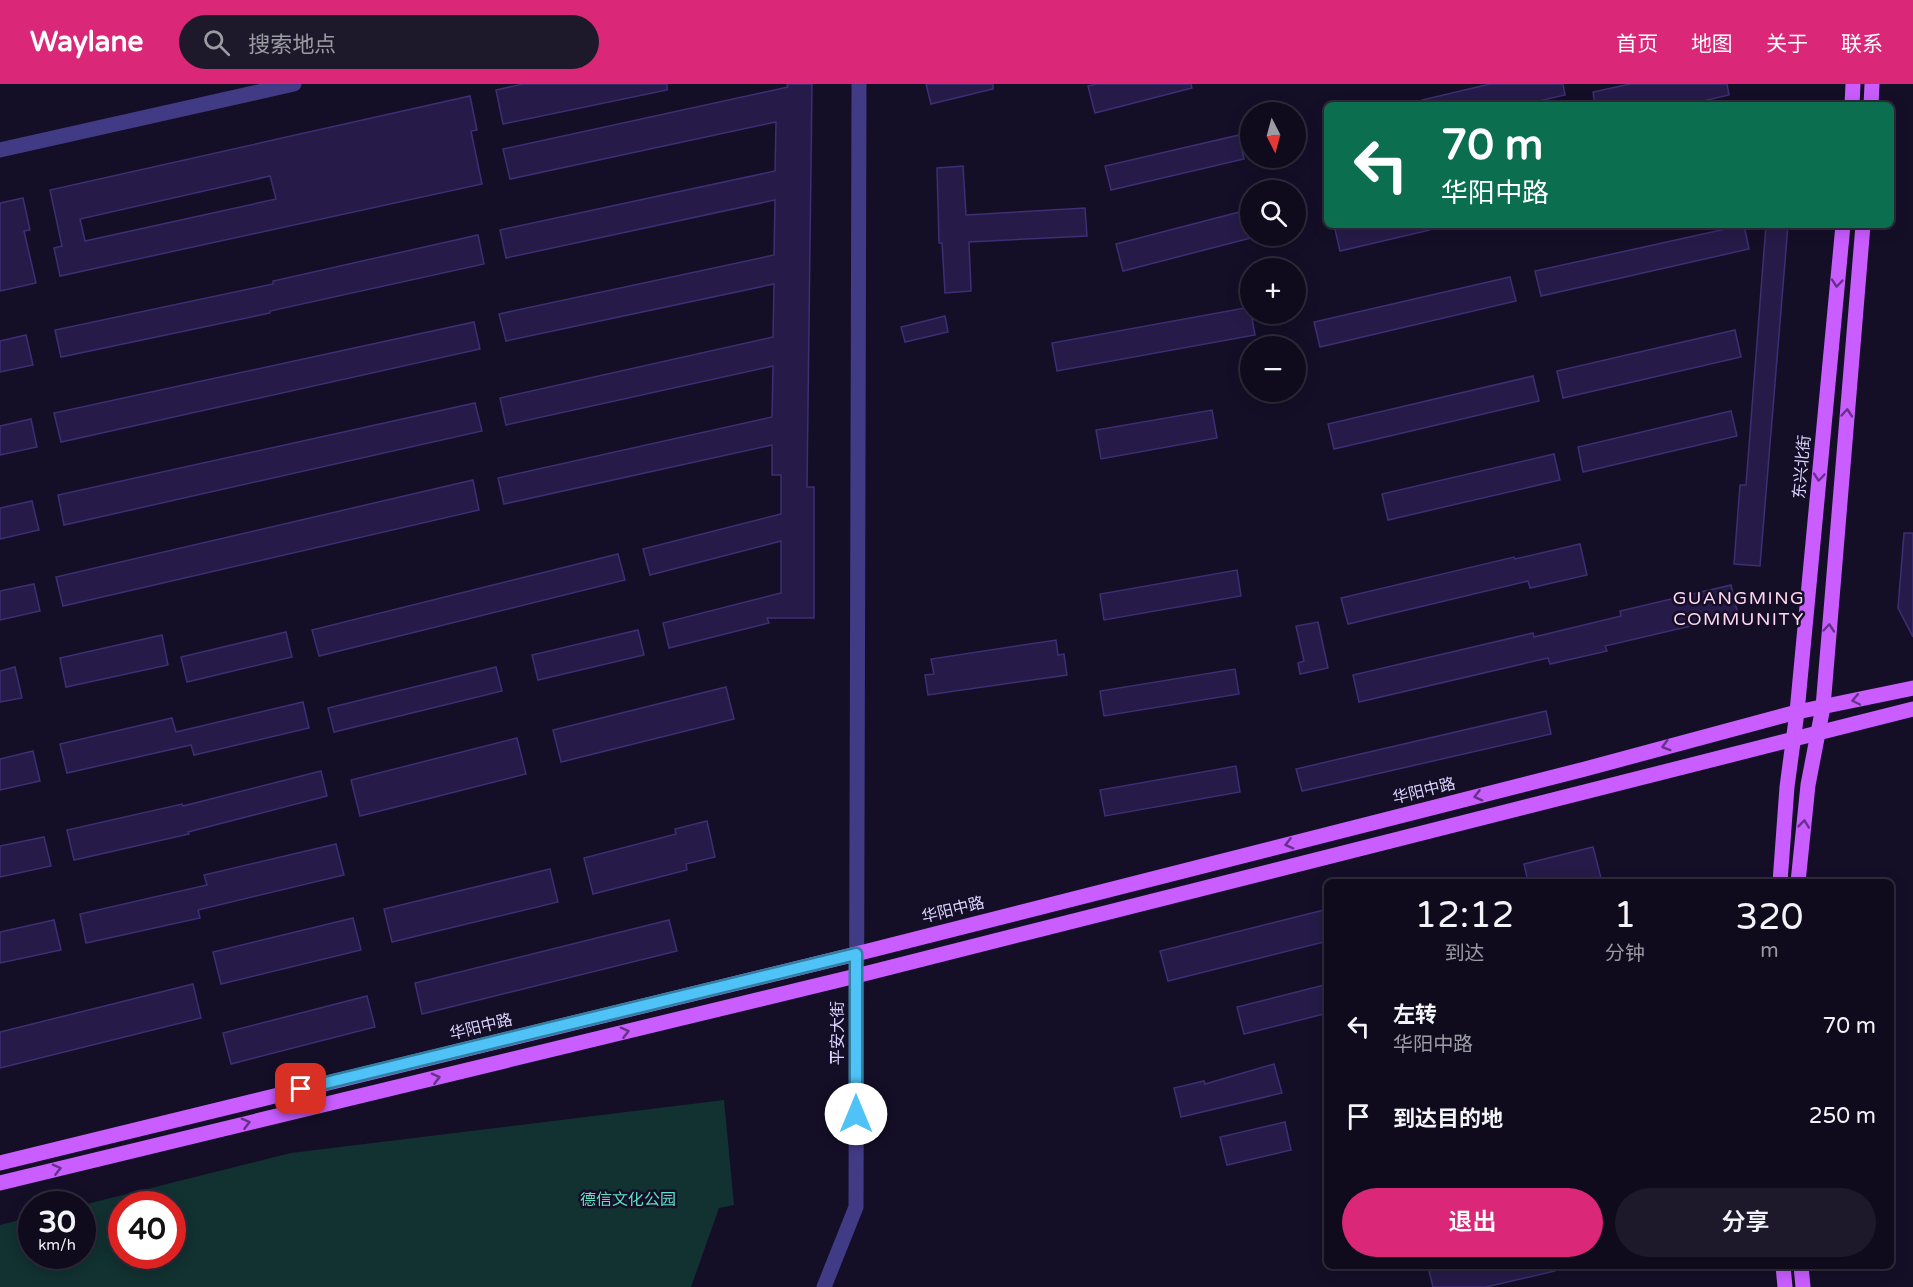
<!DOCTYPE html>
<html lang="zh">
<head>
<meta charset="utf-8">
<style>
  :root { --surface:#0f0b1d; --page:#1d192a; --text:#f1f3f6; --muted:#9b9ba4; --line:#2f2b3b; --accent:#db2777 }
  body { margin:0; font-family:"Varela Round","Noto Sans SC",sans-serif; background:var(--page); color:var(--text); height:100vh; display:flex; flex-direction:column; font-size:22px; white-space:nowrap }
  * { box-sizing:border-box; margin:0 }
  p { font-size:20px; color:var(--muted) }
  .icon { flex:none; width:33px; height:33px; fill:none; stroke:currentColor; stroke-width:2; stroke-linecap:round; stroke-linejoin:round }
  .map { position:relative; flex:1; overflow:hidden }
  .sheet { position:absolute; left:1324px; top:795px; width:570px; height:390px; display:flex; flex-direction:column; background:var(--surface); border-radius:9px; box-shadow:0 3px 15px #0003,0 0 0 2px var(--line) }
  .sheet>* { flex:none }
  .banner { position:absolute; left:1324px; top:18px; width:570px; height:126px; border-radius:9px; box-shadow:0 3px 15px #0003,0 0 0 2px var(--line); background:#0b6e4f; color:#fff; overflow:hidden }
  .needle { width:39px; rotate:174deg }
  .fabs { position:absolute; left:1240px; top:18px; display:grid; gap:12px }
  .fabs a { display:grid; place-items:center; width:66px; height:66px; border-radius:50%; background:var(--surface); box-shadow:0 3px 15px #0003,0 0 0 2px var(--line); font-size:30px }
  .speed { position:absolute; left:18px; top:1107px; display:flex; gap:12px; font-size:30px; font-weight:700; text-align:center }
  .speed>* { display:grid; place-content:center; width:78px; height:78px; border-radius:50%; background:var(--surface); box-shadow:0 3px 15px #0003,0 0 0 2px var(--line); line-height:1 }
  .speed small { font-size:15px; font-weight:400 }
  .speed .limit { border:9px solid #d22; background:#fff; color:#111 }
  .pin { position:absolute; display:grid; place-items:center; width:51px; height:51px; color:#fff; margin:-26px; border-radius:12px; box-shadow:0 3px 9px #0006 }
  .me { position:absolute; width:66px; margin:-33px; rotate:0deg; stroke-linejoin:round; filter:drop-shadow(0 0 4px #0008) }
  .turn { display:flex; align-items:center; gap:21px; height:126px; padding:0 18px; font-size:27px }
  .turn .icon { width:78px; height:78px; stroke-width:2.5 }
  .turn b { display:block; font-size:42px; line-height:51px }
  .eta { display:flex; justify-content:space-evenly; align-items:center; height:102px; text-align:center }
  .eta b { font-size:36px; font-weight:600; line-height:42px }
  .primary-button { display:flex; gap:12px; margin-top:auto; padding:12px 18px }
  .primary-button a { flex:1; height:69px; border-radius:36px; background:var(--accent); color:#fff; font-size:24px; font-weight:600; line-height:69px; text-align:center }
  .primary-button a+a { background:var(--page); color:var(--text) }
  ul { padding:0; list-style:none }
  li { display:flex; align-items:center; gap:18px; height:90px; padding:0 18px }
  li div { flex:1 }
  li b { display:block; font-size:22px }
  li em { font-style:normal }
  header { display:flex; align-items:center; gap:36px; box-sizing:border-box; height:84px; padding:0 30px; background:var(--accent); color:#fff }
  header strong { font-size:28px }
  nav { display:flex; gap:33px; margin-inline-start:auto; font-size:21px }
  .search { width:420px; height:54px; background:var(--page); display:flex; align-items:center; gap:15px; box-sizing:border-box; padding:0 21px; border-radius:33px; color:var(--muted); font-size:22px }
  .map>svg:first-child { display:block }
  .green { fill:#123131; fill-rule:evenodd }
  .building { fill:#261b48; stroke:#3e2e74; stroke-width:1.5; fill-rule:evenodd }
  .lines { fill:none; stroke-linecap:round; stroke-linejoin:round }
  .minor { stroke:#413b86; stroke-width:15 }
  .major { stroke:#c95dff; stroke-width:15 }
  .oneway { stroke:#653288 }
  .route-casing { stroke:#337fa1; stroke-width:15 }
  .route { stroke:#4fc3f7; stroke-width:10 }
  .labels { text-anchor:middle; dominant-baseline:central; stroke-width:5; stroke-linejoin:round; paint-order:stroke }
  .street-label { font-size:16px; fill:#dcd5ff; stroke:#140f27 }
  .park-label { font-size:16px; fill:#60e0c5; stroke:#140f27 }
  .neighbourhood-label { font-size:18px; letter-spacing:1.5px; fill:#ffd7ef; stroke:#140f27 }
</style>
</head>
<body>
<header>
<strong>Waylane</strong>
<div class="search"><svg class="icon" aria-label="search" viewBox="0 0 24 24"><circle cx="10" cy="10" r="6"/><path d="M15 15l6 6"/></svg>搜索地点</div>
<nav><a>首页</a><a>地图</a><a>关于</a><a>联系</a></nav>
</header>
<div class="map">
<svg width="1913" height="1203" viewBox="0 0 1913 1203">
  <rect width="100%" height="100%" fill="#140f27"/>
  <path class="green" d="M724,1016L734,1121L719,1124L691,1203H0V1141L31,1133L32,1172H82L83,1121L291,1069ZM172,1120V1172H122V1120Z"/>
  <g class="building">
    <path d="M523,0H667V6L503,40L496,6Z"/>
    <path d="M787,0H812L807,403H814V534H767L769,539L669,564L663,539L781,509V457L650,491L643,465L781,430V391H772V361L504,420L498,394L772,333L773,282L506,341L500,314L773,253L774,200L506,257L499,230L774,171L775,116L506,174L500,146L775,87L776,38L510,95L503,65L788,3Z"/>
    <path d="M926,0H993V5L931,20Z"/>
    <path d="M1096,0H1191L1192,4L1095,29L1088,2Z"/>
    <path d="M1490,0H1563L1565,11L1522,21H1422V16Z"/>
    <path d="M1630,0H1727L1729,11L1686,21H1595L1593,8Z"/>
    <path d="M470,12L477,46L471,47L482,100L60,192L54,164L62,162L50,106ZM270,92L276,115L85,157L80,135Z"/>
    <path d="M1239,51L1244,75L1111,106L1105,82Z"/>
    <path d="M963,82L966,131L1085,124L1087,152L969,158L971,207L945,209L942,159H939L937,84Z"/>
    <path d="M23,114L30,146L24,147L36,199L0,207V119Z"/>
    <path d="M1247,126L1251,154L1123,187L1116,160Z"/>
    <path d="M1334,141H1429L1430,146L1340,167Z"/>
    <path d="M1744,141L1749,165L1541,212L1535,187Z"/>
    <path d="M1766,141H1788L1760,482L1734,480L1740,401H1746Z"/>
    <path d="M478,151L484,180L270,227V229L61,273L55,246L273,200V197Z"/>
    <path d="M1510,193L1516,217L1320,263L1314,238Z"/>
    <path d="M1250,223L1255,251L1057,287L1052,259Z"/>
    <path d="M945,232L948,248L905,258L901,243Z"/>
    <path d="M474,238L480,265L61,358L54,329Z"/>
    <path d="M1735,246L1741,273L1563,314L1557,287Z"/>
    <path d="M26,251L33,281L0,288V257Z"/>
    <path d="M1533,292L1539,317L1334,365L1328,340Z"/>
    <path d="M475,319L482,347L64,441L58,411Z"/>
    <path d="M1212,326L1217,354L1101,375L1096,346Z"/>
    <path d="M1731,327L1737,352L1583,388L1578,363Z"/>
    <path d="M31,335L37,363L0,371V342Z"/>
    <path d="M1554,370L1560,396L1388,436L1382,410Z"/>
    <path d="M473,396L479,426L63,522L56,493Z"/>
    <path d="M32,417L39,446L0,455V424Z"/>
    <path d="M1904,449H1913V553L1898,524Z"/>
    <path d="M1580,460L1587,491L1530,504L1528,497L1348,540L1341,514L1514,473L1515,475Z"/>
    <path d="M618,470L625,496L319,572L312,546Z"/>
    <path d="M1237,486L1241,512L1104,536L1100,510Z"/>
    <path d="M34,500L40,527L0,536V507Z"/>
    <path d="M1731,501L1738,531L1605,562L1607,567L1550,580L1548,574L1359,618L1353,591L1533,549L1534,553L1621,532L1620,527Z"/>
    <path d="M1318,538L1328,584L1300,590L1298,579L1304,577L1296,542Z"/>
    <path d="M638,546L644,571L538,596L532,571Z"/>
    <path d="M286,548L292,573L187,598L181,573Z"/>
    <path d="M162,551L168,581L66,603L60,574Z"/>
    <path d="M1056,556L1058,571L1064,570L1067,591L928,611L925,591L934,590L931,575Z"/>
    <path d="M15,583L22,614L0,618V587Z"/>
    <path d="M496,583L502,607L334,648L328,624Z"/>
    <path d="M1235,585L1239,610L1104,632L1100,607Z"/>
    <path d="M726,603L734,635L561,678L553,646Z"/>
    <path d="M303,618L309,644L194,671L191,661L67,689L60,660L172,634L176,648Z"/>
    <path d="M1546,627L1551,650L1302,707L1296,685Z"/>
    <path d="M517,654L526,690L360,732L351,696Z"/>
    <path d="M33,667L40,697L0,706V675Z"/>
    <path d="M1236,682L1240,708L1105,732L1100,706Z"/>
    <path d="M321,687L327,712L188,748L189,750L74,776L67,746L182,720L183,722Z"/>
    <path d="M707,737L715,773L686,780L687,786L593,810L584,774L676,750L675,745Z"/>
    <path d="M44,753L51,782L0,793V762Z"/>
    <path d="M336,760L344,791L198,826L200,834L86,859L80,830L207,801L204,791Z"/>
    <path d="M1593,763L1602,798H1528L1524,780Z"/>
    <path d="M550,785L558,818L392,858L384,825Z"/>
    <path d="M1328,825V857L1168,897L1160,867Z"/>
    <path d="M353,834L361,866L221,900L213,868Z"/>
    <path d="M54,836L61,866L0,879V848Z"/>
    <path d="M669,836L677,867L422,930L415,899Z"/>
    <path d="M193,900L201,934L0,984V948Z"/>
    <path d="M1328,900V929L1244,950L1237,923Z"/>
    <path d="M367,912L375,943L231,980L223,949Z"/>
    <path d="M1274,980L1282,1009L1181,1033L1174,1004L1204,997L1205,1000Z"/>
    <path d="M1285,1038L1291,1066L1227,1081L1220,1053Z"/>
    <path d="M1452,1182H1554L1555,1187L1486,1203H1433L1429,1187Z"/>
  </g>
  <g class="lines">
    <g class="minor">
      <path d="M0,66L294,0"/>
      <path d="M824,1203L856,1123L859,0"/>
    </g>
    <g class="major">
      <path d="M1852,21L1853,0"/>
      <path d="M1871,21L1872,0"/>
      <path d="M1780,798L1787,703L1797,628L1843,141"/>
      <path d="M1798,798L1808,701L1823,623L1863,141"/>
      <path d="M0,1079L856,870L1585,685L1797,628L1913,604"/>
      <path d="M0,1099L856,892L1913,625"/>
      <path d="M1783,1182L1785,1203"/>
      <path d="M1801,1182L1803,1203"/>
    </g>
  </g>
  <defs><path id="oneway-chevron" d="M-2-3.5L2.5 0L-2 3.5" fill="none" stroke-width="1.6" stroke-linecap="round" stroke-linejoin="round" transform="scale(1.5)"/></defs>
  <g class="oneway">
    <use href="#oneway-chevron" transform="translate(1837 199) rotate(95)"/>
    <use href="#oneway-chevron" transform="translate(1847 329) rotate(-85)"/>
    <use href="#oneway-chevron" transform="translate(1819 393) rotate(95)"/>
    <use href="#oneway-chevron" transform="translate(1829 544) rotate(-85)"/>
    <use href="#oneway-chevron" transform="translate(1856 616) rotate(168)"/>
    <use href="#oneway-chevron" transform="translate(1666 662) rotate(164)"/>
    <use href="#oneway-chevron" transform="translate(1478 712) rotate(166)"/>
    <use href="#oneway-chevron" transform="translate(1804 740) rotate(-84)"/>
    <use href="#oneway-chevron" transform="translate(1289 760) rotate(166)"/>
    <use href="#oneway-chevron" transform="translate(625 948) rotate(-14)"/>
    <use href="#oneway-chevron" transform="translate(436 994) rotate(-14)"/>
    <use href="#oneway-chevron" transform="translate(246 1039) rotate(-14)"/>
    <use href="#oneway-chevron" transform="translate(57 1085) rotate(-14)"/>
  </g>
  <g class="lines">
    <defs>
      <path id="route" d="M301,1005L856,870V1030"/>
    </defs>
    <use href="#route" class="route-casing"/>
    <use href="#route" class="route"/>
  </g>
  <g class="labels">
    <g class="street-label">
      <text transform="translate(1802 383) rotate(-85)">东兴北街</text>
      <text transform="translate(1424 707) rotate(-14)">华阳中路</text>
      <text transform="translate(953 826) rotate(-14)">华阳中路</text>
      <text transform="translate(481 943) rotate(-14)">华阳中路</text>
      <text transform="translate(838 949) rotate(-90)">平安大街</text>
    </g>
    <g class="park-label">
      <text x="628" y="1116">德信文化公园</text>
    </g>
    <g class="neighbourhood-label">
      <text x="1739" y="514">GUANGMING<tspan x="1739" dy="21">COMMUNITY</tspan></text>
    </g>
  </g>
</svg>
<div class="fabs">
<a><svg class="needle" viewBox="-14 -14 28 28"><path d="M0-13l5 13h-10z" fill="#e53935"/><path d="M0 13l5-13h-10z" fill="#9b9ba4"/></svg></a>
<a><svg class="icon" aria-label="search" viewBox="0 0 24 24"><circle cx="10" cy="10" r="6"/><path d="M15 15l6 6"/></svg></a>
<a>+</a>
<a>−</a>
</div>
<div class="speed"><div>30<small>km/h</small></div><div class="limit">40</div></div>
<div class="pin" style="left:301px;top:1005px;background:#d93025"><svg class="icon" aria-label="arrive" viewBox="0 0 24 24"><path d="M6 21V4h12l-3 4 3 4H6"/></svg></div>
<svg class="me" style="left:856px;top:1030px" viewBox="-20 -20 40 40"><circle r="19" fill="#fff"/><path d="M0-13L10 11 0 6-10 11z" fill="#4fc3f7"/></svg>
<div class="banner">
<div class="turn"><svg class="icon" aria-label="left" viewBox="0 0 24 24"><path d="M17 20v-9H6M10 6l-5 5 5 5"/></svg><div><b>70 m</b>华阳中路</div></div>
</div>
<section class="sheet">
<div class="eta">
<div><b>12:12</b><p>到达</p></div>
<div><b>1</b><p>分钟</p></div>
<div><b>320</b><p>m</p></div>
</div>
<ul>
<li><svg class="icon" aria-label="left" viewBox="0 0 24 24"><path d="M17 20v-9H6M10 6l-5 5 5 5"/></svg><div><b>左转</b><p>华阳中路</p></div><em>70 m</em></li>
<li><svg class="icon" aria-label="arrive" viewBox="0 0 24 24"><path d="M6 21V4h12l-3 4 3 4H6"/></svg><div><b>到达目的地</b></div><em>250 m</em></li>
</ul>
<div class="primary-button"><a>退出</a><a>分享</a></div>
</section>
</div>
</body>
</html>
